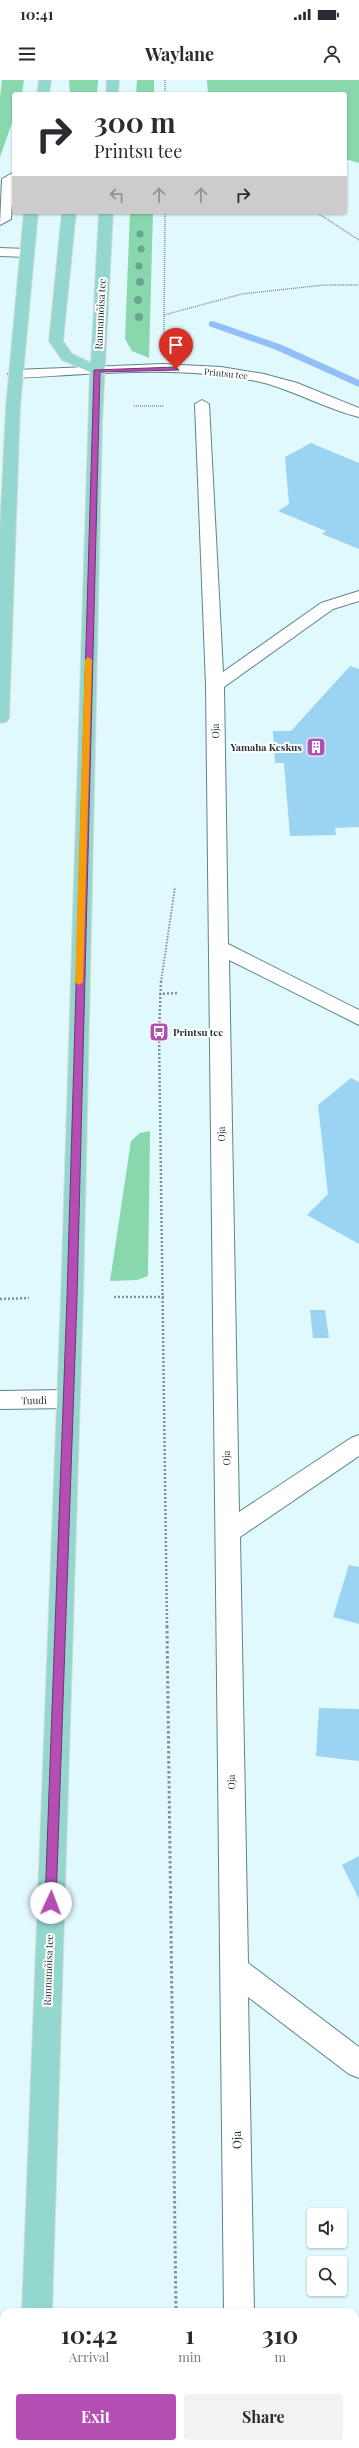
<!DOCTYPE html>
<html lang="en">
<head>
<meta charset="utf-8">
<style>
  :root { --surface:#fff; --page:#f2f2f3; --text:#2b2b33; --muted:#7c7c81; --accent:#b44eb3 }
  body { margin:0; font-family:"Playfair Display",serif; background:var(--page); color:var(--text); height:100vh; display:flex; flex-direction:column; font-size:15px; white-space:nowrap }
  * { box-sizing:border-box; margin:0 }
  p { font-size:13px; color:var(--muted) }
  .icon { flex:none; width:22px; height:22px; fill:none; stroke:currentColor; stroke-width:2; stroke-linecap:round; stroke-linejoin:round }
  .map { position:relative; flex:1; overflow:hidden }
  .side { position:absolute; left:0px; top:2228px; width:359px; height:140px; display:flex; flex-direction:column; background:var(--surface); border-radius:12px 12px 0 0; box-shadow:0 1px 3px #0004 }
  .side>* { flex:none }
  .hud { position:absolute; left:12px; top:12px; width:335px; height:122px; border-radius:4px; box-shadow:0 1px 3px #0004; background:#fff; color:var(--text); overflow:hidden }
  .buttons { position:absolute; left:307px; top:2128px; display:grid; gap:8px }
  .buttons a { display:grid; place-items:center; width:40px; height:40px; border-radius:4px; background:var(--surface); box-shadow:0 1px 3px #0004; font-size:20px }
  .pin { position:absolute; display:grid; place-items:center; width:34px; height:34px; color:#fff; margin:-41px -17px; border-radius:50% 50% 50% 0; rotate:-45deg; box-shadow:0 0 4px #0007 }
  .pin .icon { rotate:45deg }
  .me { position:absolute; width:44px; margin:-22px; rotate:2deg; stroke-linejoin:round; filter:drop-shadow(0 0 3px #0008) }
  .turn { display:flex; align-items:center; gap:14px; height:84px; padding:0 16px; font-size:18px }
  .turn .icon { width:52px; height:52px; stroke-width:2.5 }
  .turn b { display:block; font-size:28px; line-height:34px }
  .lanes { display:flex; align-items:center; height:38px; padding:0 16px; background:#0003; justify-content:center; gap:20px; direction:ltr }
  .lanes .off { opacity:.35 }
  .eta { display:flex; justify-content:space-evenly; align-items:center; height:68px; text-align:center }
  .eta b { font-size:24px; font-weight:700; line-height:28px }
  .cta { display:flex; gap:8px; margin-top:auto; padding:8px 16px }
  .cta a { flex:1; height:46px; border-radius:4px; background:var(--accent); color:#fff; font-size:16px; font-weight:700; line-height:46px; text-align:center }
  .cta a+a { background:var(--page); color:var(--text) }
  .status { display:flex; justify-content:space-between; align-items:center; height:28px; padding:0 20px; background:var(--surface); direction:ltr }
  .status svg { height:11px; fill:currentColor }
  header { display:flex; justify-content:space-between; align-items:center; height:52px; padding:0 16px; background:var(--surface); font-size:18px; font-weight:700 }
  .map>svg:first-child { display:block }
  .green { fill:#88d7ad }
  .lines { fill:none; stroke-linecap:round; stroke-linejoin:round }
  .stream { fill:#92befa; fill-rule:evenodd }
  .building { fill:#9ad4f2 }
  .minor-casing { stroke:#5e858b; stroke-width:2 }
  .major-casing { stroke:#d7dadb; stroke-width:2 }
  .path-far3 { stroke:#7f9497; stroke-width:1.5; stroke-dasharray:1 1; stroke-linecap:butt }
  .path-far2 { stroke:#7f9497; stroke-width:2; stroke-dasharray:1.5 1.5; stroke-linecap:butt }
  .path-far1 { stroke:#7f9497; stroke-width:2.5; stroke-dasharray:2 2; stroke-linecap:butt }
  .path { stroke:#7f9497; stroke-width:3; stroke-dasharray:2.5 2.5; stroke-linecap:butt }
  .minor { fill:#fff; fill-rule:evenodd }
  .major { fill:#94d7cf; fill-rule:evenodd }
  .tree { fill:#6ba393 }
  .route { fill:#b44eb3; stroke:#753374 }
  .slow { fill:#f59e0b }
  .labels { text-anchor:middle; dominant-baseline:central; stroke-width:4; stroke-linejoin:round; paint-order:stroke }
  .far-street-label { font-size:9px; fill:#233436; stroke:#fff }
  .street-label { font-size:10px; fill:#233436; stroke:#fff }
  .poi-label { font-size:10px; font-weight:bold; fill:#233436; stroke:#fff; text-anchor:end }
  .near-street-label { font-size:12px; fill:#233436; stroke:#fff }
</style>
</head>
<body>
<div class="status"><b>10:41</b><svg viewBox="0 0 49 12"><path d="M0 12V9h3v3zM5 12V6h3v6zM10 12V3h3v9zM15 12V0h3v12zM26 1h20v11H26zM47 4h2v5h-2z"/></svg></div>
<header><svg class="icon" aria-label="menu" viewBox="0 0 24 24"><path d="M4 6h16M4 12h16M4 18h16"/></svg>Waylane<svg class="icon" aria-label="person" viewBox="0 0 24 24"><circle cx="12" cy="8" r="4"/><path d="M4 21q1-7 8-7t8 7"/></svg></header>
<div class="map">
<svg width="359" height="2368" viewBox="0 0 359 2368">
  <rect width="100%" height="100%" fill="#e0f9fd"/>
  <g class="green">
    <path d="M2,0H24L22,14H14V37L0,77V18Z"/>
    <path d="M69,0H98L97,14H70Z"/>
    <path d="M137,0H154V14H136Z"/>
    <path d="M207,0H359V83L345,79V14H208Z"/>
    <path d="M130,132H153L149,278L132,271L125,259Z"/>
    <path d="M150,1051L148,1196L137,1200L110,1201L131,1061L140,1053Z"/>
  </g>
  <g class="lines">
    <path class="stream" d="M213,241L282,265L359,300V307L274,269L209,246V242Z"/>
  </g>
  <g class="building">
    <path d="M311,363L359,383V469L322,454L326,451L278,431L289,424L285,377Z"/>
    <path d="M350,586L359,589V747L335,748L336,755L290,756L284,683H275L273,651H291Z"/>
    <path d="M351,998L359,1002V1164L307,1135L328,1114L318,1025Z"/>
    <path d="M310,1230H325L329,1258H313Z"/>
    <path d="M349,1485L359,1487V1544L333,1537Z"/>
    <path d="M319,1628L359,1629V1681L316,1676Z"/>
    <path d="M359,1776V1819L342,1785Z"/>
  </g>
  <g class="lines">
    <defs>
      <g id="minor">
        <path d="M14,92L11,139L0,145L2,99Z"/>
        <path d="M0,168L27,169L34,173L27,177L0,176Z"/>
        <path d="M162,284L221,287L264,294L297,303L359,328V337C322,328 289,307 251,300C174,285 92,294 15,298L8,294L15,290Z"/>
        <path d="M202,320L209,324L223,592L321,523L359,511V521L333,529L224,607L228,864L359,930V945L229,880L239,1432L351,1358L359,1355V1376L240,1457L248,1883L359,1967V1998L349,1994L248,1917L254,2232H224L206,605L195,324Z"/>
        <path d="M68,1310L76,1313L80,1319L76,1325L68,1328L0,1329V1311Z"/>
        <rect x="225" y="2364" width="32" height="4"/>
      </g>
      <g id="major">
        <path d="M39,0H51L49,14H37Z"/>
        <path d="M107,0H119L118,14H106Z"/>
        <path d="M24,132H38L20,327L9,638L6,642L0,643V449L6,327Z"/>
        <path d="M62,132H76L63,261L72,274L91,283L99,132H113L102,342L83,1218L52,2232H22L61,1218L90,292L62,280L49,261Z"/>
        <rect x="16" y="2364" width="32" height="4"/>
      </g>
    </defs>
    <use href="#minor" class="minor-casing"/>
    <use href="#major" class="major-casing"/>
    <g class="path-far3">
      <path d="M165,0V14"/>
      <path d="M316,132L359,160"/>
      <path d="M164,235L242,214L324,205H359"/>
      <path d="M164,253L165,132"/>
      <path d="M134,326H163"/>
    </g>
    <path class="path-far2" d="M161,902L175,807"/>
    <g class="path-far1">
      <path d="M161,901L159,952L167,1547"/>
      <path d="M159,914L178,913"/>
      <path d="M114,1217H164"/>
      <path d="M0,1219L29,1218"/>
    </g>
    <g class="path">
      <path d="M167,1546L176,2232"/>
      <path d="M178,2364V2368"/>
    </g>
    <use href="#minor" class="minor"/>
    <use href="#major" class="major"/>
  </g>
  <g class="tree">
    <circle cx="140" cy="154" r="3.5"/>
    <circle cx="141" cy="169" r="3.5"/>
    <circle cx="139" cy="186" r="3.5"/>
    <circle cx="140" cy="202" r="4"/>
    <circle cx="138" cy="220" r="4"/>
    <circle cx="139" cy="237" r="4"/>
  </g>
  <path class="route" d="M176,287L179,290L100,292L77,1218L56,1823L51,1828L45,1823L67,1218L94,290Z"/>
  <path class="slow" d="M88,577L92,580L83,902L79,905L75,902L85,580Z"/>
  <defs>
    <symbol id="building-square" viewBox="-11 -11 22 22"><rect x="-9" y="-9" width="18" height="18" rx="4" fill="#b44eb3" stroke="#fff"/><path d="M-4-6H4V6H1V3H-1V6H-4ZM-2.5-4.3h1.7v1.8h-1.7ZM.8-4.3h1.7v1.8H.8ZM-2.5-1h1.7V.8h-1.7ZM.8-1h1.7V.8H.8Z" fill="#fff"/></symbol>
    <symbol id="bus-square" viewBox="-11 -11 22 22"><rect x="-9" y="-9" width="18" height="18" rx="4" fill="#b44eb3" stroke="#fff"/><path d="M-5-6H5V4H4V6H2V4H-2V6H-4V4H-5ZM-3.5-4V0h7V-4ZM-3.5 1.2v1.5H-2V1.2ZM2 1.2v1.5H3.5V1.2Z" fill="#fff"/></symbol>
  </defs>
  <g fill-rule="evenodd">
    <use href="#building-square" x="305" y="656" width="22" height="22"/>
    <use href="#bus-square" x="148" y="941" width="22" height="22"/>
  </g>
  <g class="labels">
    <g class="far-street-label">
      <text transform="translate(226 293) rotate(6)">Printsu tee</text>
    </g>
    <g class="street-label">
      <text transform="translate(100 234) rotate(-87)">Rannamõisa tee</text>
      <text transform="translate(215 651) rotate(-91)">Oja</text>
      <text transform="translate(221 1054) rotate(-91)">Oja</text>
      <text transform="translate(34 1320) rotate(-1)">Tuudi</text>
      <text transform="translate(226 1378) rotate(-91)">Oja</text>
      <text transform="translate(231 1702) rotate(-91)">Oja</text>
      <text transform="translate(48 1890) rotate(-88)">Rannamõisa tee</text>
    </g>
    <g class="poi-label">
      <text x="302" y="667">Yamaha Keskus</text>
      <text x="173" y="952" text-anchor="start">Printsu tee</text>
    </g>
    <g class="near-street-label">
      <text transform="translate(236 2060) rotate(-91)">Oja</text>
    </g>
  </g>
</svg>
<div class="buttons">
<a><svg class="icon" aria-label="sound" viewBox="0 0 24 24"><path d="M4 9h4l5-4v14l-5-4H4zM17 9q2 3 0 6"/></svg></a>
<a><svg class="icon" aria-label="search" viewBox="0 0 24 24"><circle cx="10" cy="10" r="6"/><path d="M15 15l6 6"/></svg></a>
</div>
<div class="pin" style="left:176px;top:289px;background:#d93025"><svg class="icon" aria-label="arrive" viewBox="0 0 24 24"><path d="M6 21V4h12l-3 4 3 4H6"/></svg></div>
<svg class="me" style="left:51px;top:1823px" viewBox="-20 -20 40 40"><circle r="19" fill="#fff"/><path d="M0-13L10 11 0 6-10 11z" fill="#b44eb3"/></svg>
<div class="hud">
<div class="turn"><svg class="icon" aria-label="right" viewBox="0 0 24 24"><path d="M7 20v-9h11M14 6l5 5-5 5"/></svg><div><b>300 m</b>Printsu tee</div></div>
<div class="lanes"><svg class="icon off" aria-label="left" viewBox="0 0 24 24"><path d="M17 20v-9H6M10 6l-5 5 5 5"/></svg><svg class="icon off" aria-label="ahead" viewBox="0 0 24 24"><path d="M12 20V5M6 11l6-6 6 6"/></svg><svg class="icon off" aria-label="ahead" viewBox="0 0 24 24"><path d="M12 20V5M6 11l6-6 6 6"/></svg><svg class="icon" aria-label="right" viewBox="0 0 24 24"><path d="M7 20v-9h11M14 6l5 5-5 5"/></svg></div>
</div>
<section class="side">
<div class="eta">
<div><b>10:42</b><p>Arrival</p></div>
<div><b>1</b><p>min</p></div>
<div><b>310</b><p>m</p></div>
</div>
<div class="cta"><a>Exit</a><a>Share</a></div>
</section>
</div>
</body>
</html>
